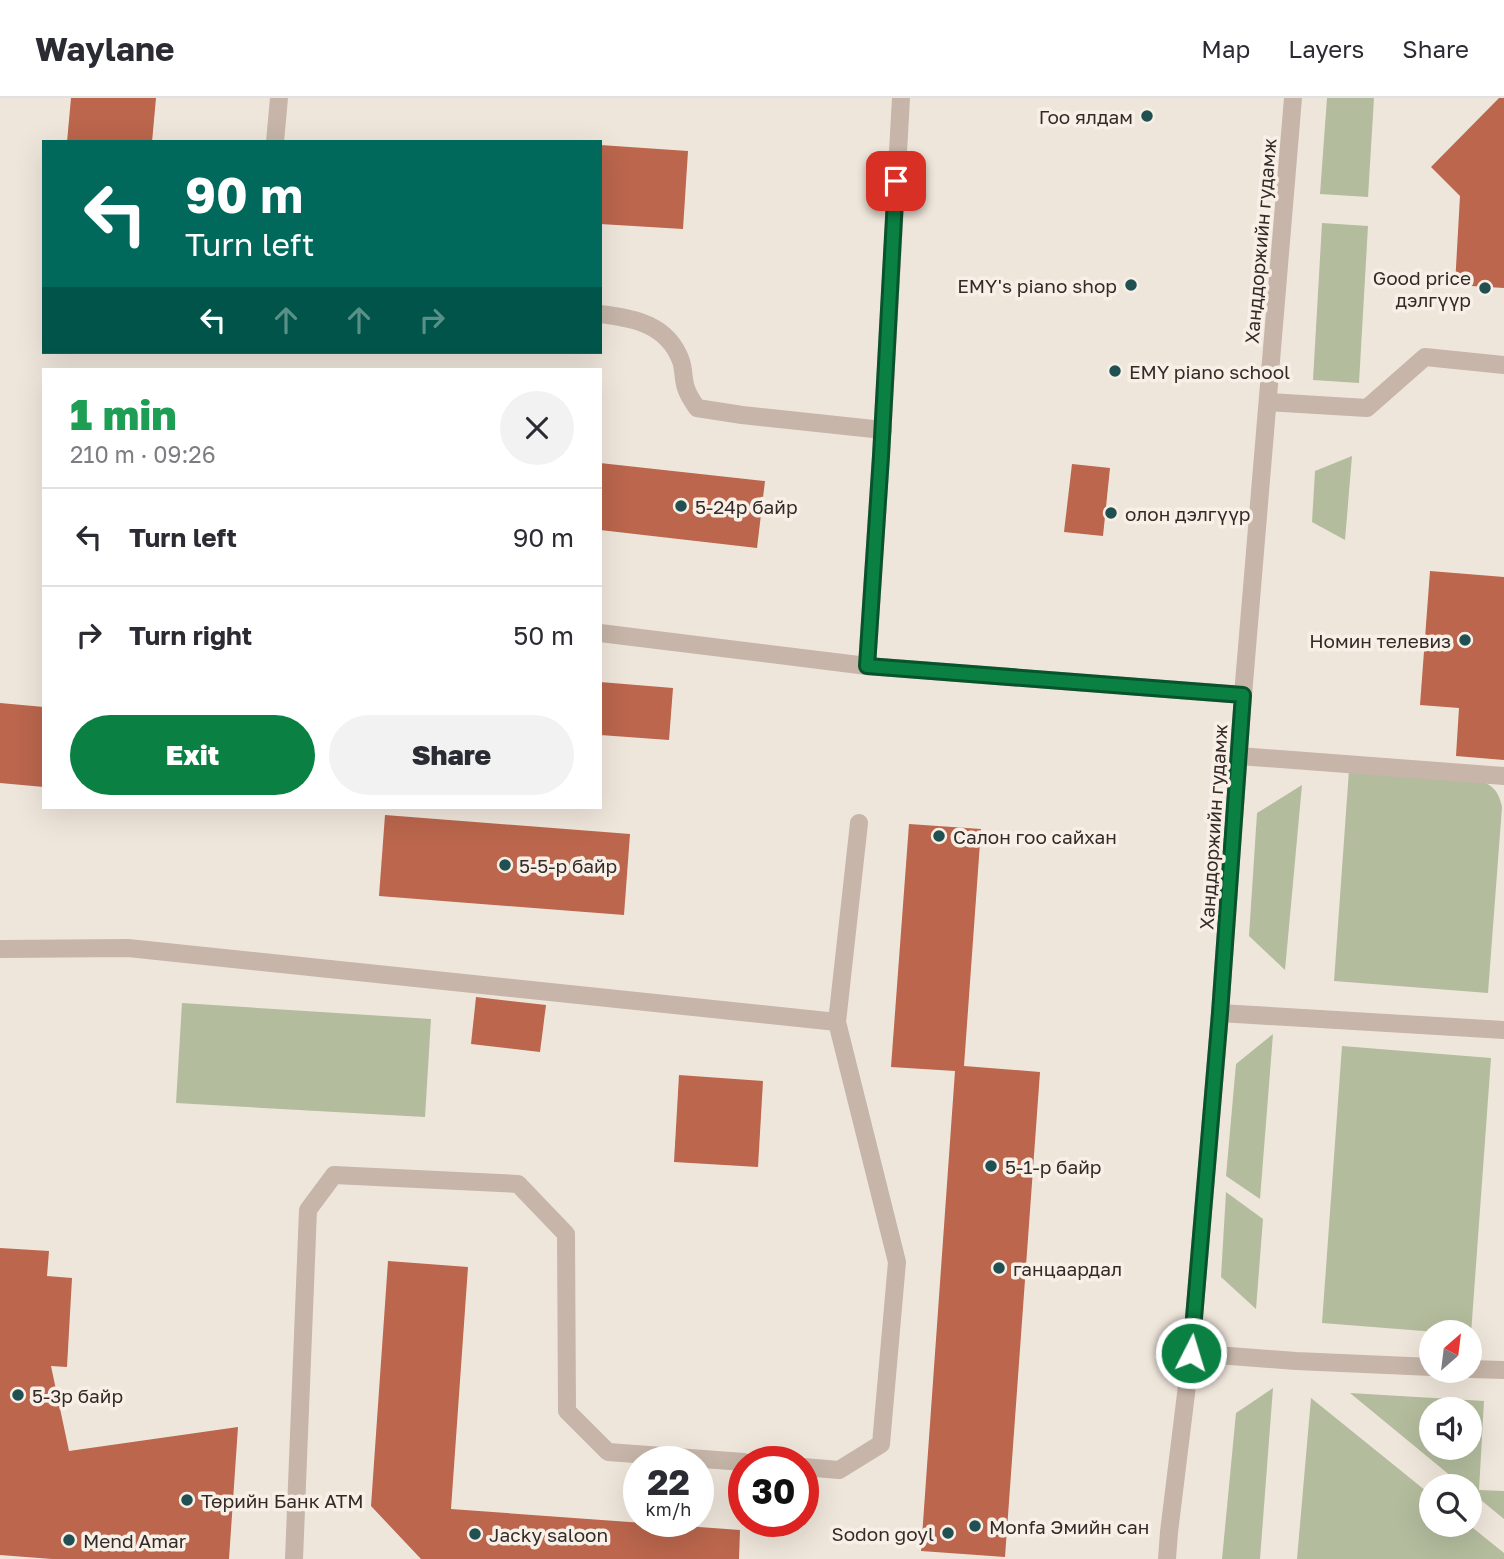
<!DOCTYPE html>
<html lang="en">
<head>
<meta charset="utf-8">
<style>
  :root { --surface:#fff; --page:#f2f2f3; --text:#2b2b33; --muted:#7c7c81; --line:#e1e1e2; --accent:#0b8043 }
  body { margin:0; font-family:"Golos Text",sans-serif; background:var(--page); color:var(--text); height:100vh; display:flex; flex-direction:column; font-size:26px; white-space:nowrap }
  * { box-sizing:border-box; margin:0 }
  p { font-size:23px; color:var(--muted) }
  .icon { flex:none; width:38px; height:38px; fill:none; stroke:currentColor; stroke-width:2; stroke-linecap:round; stroke-linejoin:round }
  .map { position:relative; flex:1; overflow:hidden }
  .sheet { position:absolute; left:42px; top:270px; width:560px; height:441px; display:flex; flex-direction:column; background:var(--surface); border-radius:0px; box-shadow:0 7px 28px #0002 }
  .sheet>* { flex:none }
  .top-card { position:absolute; left:42px; top:42px; width:560px; height:214px; border-radius:0px; box-shadow:0 7px 28px #0002; background:#00695c; color:#fff; overflow:hidden }
  .needle { width:46px; rotate:28deg }
  .buttons { position:absolute; left:1419px; top:1222px; display:grid; gap:14px }
  .buttons a { display:grid; place-items:center; width:63px; height:63px; border-radius:50%; background:var(--surface); box-shadow:0 7px 28px #0002; font-size:35px }
  .speed { position:absolute; left:623px; top:1348px; display:flex; gap:14px; font-size:35px; font-weight:700; text-align:center }
  .speed>* { display:grid; place-content:center; width:91px; height:91px; border-radius:50%; background:var(--surface); box-shadow:0 7px 28px #0002; line-height:1 }
  .speed small { font-size:18px; font-weight:400 }
  .speed .limit { border:10px solid #d22; background:#fff; color:#111 }
  .pin { position:absolute; display:grid; place-items:center; width:60px; height:60px; color:#fff; margin:-30px; border-radius:14px; box-shadow:0 4px 10px #0006 }
  .me { position:absolute; width:77px; margin:-38px; rotate:5deg; stroke-linejoin:round; filter:drop-shadow(0 0 5px #0008) }
  .turn { display:flex; align-items:center; gap:24px; height:147px; padding:0 28px; font-size:32px }
  .turn .icon { width:91px; height:91px; stroke-width:2.5 }
  .turn b { display:block; font-size:49px; line-height:60px }
  .lanes { display:flex; align-items:center; height:66px; padding:0 28px; background:#0003; justify-content:center; gap:35px; direction:ltr }
  .lanes .off { opacity:.35 }
  .round { display:grid; place-items:center; flex:none; width:74px; height:74px; border-radius:37px; background:var(--page) }
  .summary { display:flex; align-items:center; justify-content:space-between; height:119px; padding:0 28px }
  h1 { font-size:42px; font-weight:800; line-height:52px; color:#1e9e55 }
  .cta { display:flex; gap:14px; margin-top:auto; padding:14px 28px }
  .cta a { flex:1; height:80px; border-radius:42px; background:var(--accent); color:#fff; font-size:28px; font-weight:800; line-height:80px; text-align:center }
  .cta a+a { background:var(--page); color:var(--text) }
  ul { padding:0; list-style:none }
  li { display:flex; align-items:center; gap:21px; height:98px; padding:0 28px; border-top:2px solid var(--line) }
  li div { flex:1 }
  li b { display:block; font-size:26px }
  li em { font-style:normal }
  header { display:flex; align-items:center; gap:42px; box-sizing:border-box; height:98px; padding:0 35px; background:var(--surface); border-bottom:2px solid var(--line) }
  header strong { font-size:33px }
  nav { display:flex; gap:38px; margin-inline-start:auto; font-size:24px }
  .map>svg:first-child { display:block }
  .green { fill:#b3bd9d; fill-rule:evenodd }
  .building { fill:#bb664d }
  .lines { fill:none; stroke-linecap:round; stroke-linejoin:round }
  .minor { stroke:#c6b5a8; stroke-width:18 }
  .route-casing { stroke:#07532c; stroke-width:18 }
  .route { stroke:#0b8043; stroke-width:12 }
  .poi-dot { fill:#215052; stroke:#f8f0e7; stroke-width:2.5 }
  .labels { text-anchor:middle; dominant-baseline:central; stroke-width:7; stroke-linejoin:round; paint-order:stroke }
  .poi-label { font-size:19px; fill:#342b28; stroke:#f8f0e7; text-anchor:start }
  .street-label { font-size:19px; fill:#342b28; stroke:#f8f0e7 }
</style>
</head>
<body>
<header>
<strong>Waylane</strong>
<nav><a>Map</a><a>Layers</a><a>Share</a></nav>
</header>
<div class="map">
<svg width="1504" height="1461" viewBox="0 0 1504 1461">
  <rect width="100%" height="100%" fill="#efe6db"/>
  <g class="green">
    <path d="M1327,0H1374L1368,99L1320,96Z"/>
    <path d="M1322,125L1368,128L1359,285L1313,282Z"/>
    <path d="M1352,358L1345,442L1312,424L1315,373Z"/>
    <path d="M1349,672L1476,681C1493,687 1498,692 1502,709L1488,895L1334,883Z"/>
    <path d="M1302,687L1285,872L1249,838L1257,715Z"/>
    <path d="M182,905L431,921L425,1019L176,1005Z"/>
    <path d="M1273,936L1260,1101L1226,1078L1236,966Z"/>
    <path d="M1342,948L1491,960L1471,1236L1470,1234H1436L1322,1225Z"/>
    <path d="M1226,1094L1263,1121L1256,1211L1221,1179Z"/>
    <path d="M1273,1290L1260,1461H1222L1236,1315Z"/>
    <path d="M1350,1295L1484,1303L1479,1392L1504,1393V1421L1470,1393V1388H1463ZM1432,1311H1470V1349H1432Z"/>
    <path d="M1311,1300L1431,1397L1432,1426H1468L1504,1455V1461H1297Z"/>
  </g>
  <g class="building">
    <path d="M71,0H156L152,44H67Z"/>
    <path d="M1499,0H1504V190L1455,187L1460,98L1431,69Z"/>
    <path d="M600,47L688,53L683,131L600,126Z"/>
    <path d="M600,365L765,383L757,450L600,432Z"/>
    <path d="M1072,366L1110,370L1103,438L1064,434Z"/>
    <path d="M1430,473L1504,479V662L1456,658L1459,610L1420,607Z"/>
    <path d="M600,584L673,590L669,642L600,637Z"/>
    <path d="M0,605L44,609V689L0,685Z"/>
    <path d="M385,717L630,736L624,817L379,798Z"/>
    <path d="M909,726L981,731L964,968L1040,974L1005,1459L921,1453L955,973L891,969Z"/>
    <path d="M476,899L546,907L540,954L471,946Z"/>
    <path d="M679,977L763,983L758,1069L674,1064Z"/>
    <path d="M0,1150L49,1153L47,1178L72,1180L67,1269L51,1268L69,1353L238,1329L229,1461H52L0,1457Z"/>
    <path d="M388,1163L468,1169L451,1411L740,1432L739,1461H421L371,1408Z"/>
  </g>
  <g class="lines">
    <g class="minor">
      <path d="M275,44L279,0"/>
      <path d="M600,216C635,220 668,227 681,263C684,272 683,282 686,290C688,297 693,304 697,310L742,317L883,332"/>
      <path d="M1268,304L1367,310L1425,259L1504,267"/>
      <path d="M600,535L867,568L1243,597"/>
      <path d="M867,568L881,358L901,0"/>
      <path d="M1239,658L1504,678"/>
      <path d="M0,851L128,850L837,924"/>
      <path d="M1220,915L1504,932"/>
      <path d="M1191,1255L1296,1263L1432,1269"/>
      <path d="M1470,1271L1504,1272"/>
      <path d="M803,1369L839,1372L881,1346L897,1164L837,924L859,725"/>
      <path d="M294,1461L308,1112L334,1077L518,1086L566,1136L567,1313L608,1354L744,1364"/>
      <path d="M1167,1461L1169,1434L1191,1255L1220,915L1243,597L1293,0"/>
    </g>
  </g>
  <g class="lines">
    <defs>
      <path id="route" d="M896,83L881,358L867,568L1243,597L1220,915L1191,1255"/>
    </defs>
    <use href="#route" class="route-casing"/>
    <use href="#route" class="route"/>
  </g>
  <g class="poi-dot">
    <circle cx="1147" cy="18" r="7"/>
    <circle cx="1131" cy="187" r="7"/>
    <circle cx="1485" cy="190" r="7"/>
    <circle cx="1115" cy="273" r="7"/>
    <circle cx="681" cy="408" r="7"/>
    <circle cx="1111" cy="415" r="7"/>
    <circle cx="1465" cy="542" r="7"/>
    <circle cx="939" cy="738" r="7"/>
    <circle cx="505" cy="767" r="7"/>
    <circle cx="991" cy="1068" r="7"/>
    <circle cx="999" cy="1170" r="7"/>
    <circle cx="18" cy="1297" r="7"/>
    <circle cx="187" cy="1402" r="7"/>
    <circle cx="975" cy="1428" r="7"/>
    <circle cx="948" cy="1435" r="7"/>
    <circle cx="475" cy="1436" r="7"/>
    <circle cx="69" cy="1442" r="7"/>
  </g>
  <g class="labels">
    <g class="poi-label">
      <text x="1133" y="18" text-anchor="end">Гоо ялдам</text>
      <text x="1471" y="179" text-anchor="end">Good price<tspan x="1471" dy="22">дэлгүүр</tspan></text>
      <text x="1117" y="187" text-anchor="end">EMY's piano shop</text>
      <text x="1129" y="273">EMY piano school</text>
      <text x="695" y="408">5-24р байр</text>
      <text x="1125" y="415">олон дэлгүүр</text>
      <text x="1451" y="542" text-anchor="end">Номин телевиз</text>
      <text x="953" y="738">Салон гоо сайхан</text>
      <text x="519" y="767">5-5-р байр</text>
      <text x="1005" y="1068">5-1-р байр</text>
      <text x="1013" y="1170">ганцаардал</text>
      <text x="32" y="1297">5-3р байр</text>
      <text x="201" y="1402">Төрийн Банк АТМ</text>
      <text x="989" y="1428">Monfa Эмийн сан</text>
      <text x="934" y="1435" text-anchor="end">Sodon goyl</text>
      <text x="489" y="1436">Jacky saloon</text>
      <text x="83" y="1442">Mend Amar</text>
    </g>
    <g class="street-label">
      <text transform="translate(1260 143) rotate(-85)">Ханддоржийн гудамж</text>
      <text transform="translate(1213 729) rotate(-86)">Ханддоржийн гудамж</text>
    </g>
  </g>
</svg>
<div class="buttons">
<a><svg class="needle" viewBox="-14 -14 28 28"><path d="M0-13l5 13h-10z" fill="#e53935"/><path d="M0 13l5-13h-10z" fill="#7c7c81"/></svg></a>
<a><svg class="icon" aria-label="sound" viewBox="0 0 24 24"><path d="M4 9h4l5-4v14l-5-4H4zM17 9q2 3 0 6"/></svg></a>
<a><svg class="icon" aria-label="search" viewBox="0 0 24 24"><circle cx="10" cy="10" r="6"/><path d="M15 15l6 6"/></svg></a>
</div>
<div class="speed"><div>22<small>km/h</small></div><div class="limit">30</div></div>
<div class="pin" style="left:896px;top:83px;background:#d93025"><svg class="icon" aria-label="arrive" viewBox="0 0 24 24"><path d="M6 21V4h12l-3 4 3 4H6"/></svg></div>
<svg class="me" style="left:1191px;top:1255px" viewBox="-20 -20 40 40"><circle r="17" fill="#0b8043" stroke="#fff" stroke-width="3"/><path d="M0-11L8 9 0 5-8 9z" fill="#fff"/></svg>
<div class="top-card">
<div class="turn"><svg class="icon" aria-label="left" viewBox="0 0 24 24"><path d="M17 20v-9H6M10 6l-5 5 5 5"/></svg><div><b>90 m</b>Turn left</div></div>
<div class="lanes"><svg class="icon" aria-label="left" viewBox="0 0 24 24"><path d="M17 20v-9H6M10 6l-5 5 5 5"/></svg><svg class="icon off" aria-label="ahead" viewBox="0 0 24 24"><path d="M12 20V5M6 11l6-6 6 6"/></svg><svg class="icon off" aria-label="ahead" viewBox="0 0 24 24"><path d="M12 20V5M6 11l6-6 6 6"/></svg><svg class="icon off" aria-label="right" viewBox="0 0 24 24"><path d="M7 20v-9h11M14 6l5 5-5 5"/></svg></div>
</div>
<section class="sheet">
<div class="summary"><div><h1>1 min</h1><p>210 m · 09:26</p></div><a class="round"><svg class="icon" aria-label="close" viewBox="0 0 24 24"><path d="M6 6l12 12M18 6L6 18"/></svg></a></div>
<ul>
<li><svg class="icon" aria-label="left" viewBox="0 0 24 24"><path d="M17 20v-9H6M10 6l-5 5 5 5"/></svg><div><b>Turn left</b></div><em>90 m</em></li>
<li><svg class="icon" aria-label="right" viewBox="0 0 24 24"><path d="M7 20v-9h11M14 6l5 5-5 5"/></svg><div><b>Turn right</b></div><em>50 m</em></li>
</ul>
<div class="cta"><a>Exit</a><a>Share</a></div>
</section>
</div>
</body>
</html>
